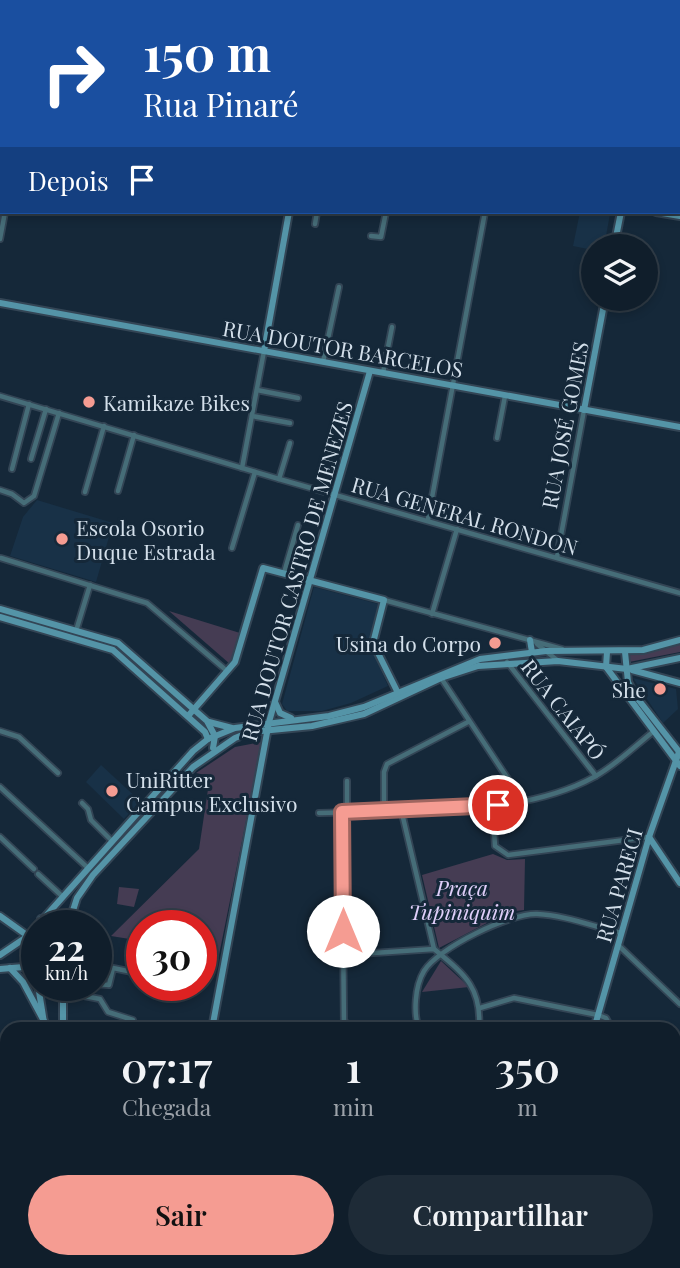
<!DOCTYPE html>
<html lang="pt">
<head>
<meta charset="utf-8">
<style>
  :root { --surface:#101e2b; --page:#1e2b37; --text:#f1f3f6; --muted:#9ca2a9; --line:#303c47; --accent:#f59c92 }
  body { margin:0; font-family:"Playfair Display",serif; background:var(--page); color:var(--text); height:100vh; display:flex; flex-direction:column; font-size:26px; white-space:nowrap }
  * { box-sizing:border-box; margin:0 }
  p { font-size:23px; color:var(--muted) }
  .icon { flex:none; width:38px; height:38px; fill:none; stroke:currentColor; stroke-width:2; stroke-linecap:round; stroke-linejoin:round }
  .map { position:relative; flex:1; overflow:hidden }
  .side { position:absolute; left:0px; top:1022px; width:681px; height:247px; display:flex; flex-direction:column; background:var(--surface); border-radius:21px 21px 0 0; box-shadow:0 4px 10px #0003,0 0 0 2px var(--line) }
  .side>* { flex:none }
  .banner { position:absolute; left:0px; top:0px; width:681px; height:214px; box-shadow:0 4px 10px #0003,0 0 0 2px var(--line); background:#1a4fa0; color:#fff; overflow:hidden }
  .fabs { position:absolute; left:581px; top:234px; display:grid; gap:14px }
  .fabs a { display:grid; place-items:center; width:77px; height:77px; border-radius:50%; background:var(--surface); box-shadow:0 4px 10px #0003,0 0 0 2px var(--line); font-size:35px }
  .speed { position:absolute; left:21px; top:910px; display:flex; gap:14px; font-size:35px; font-weight:700; text-align:center }
  .speed>* { display:grid; place-content:center; width:91px; height:91px; border-radius:50%; background:var(--surface); box-shadow:0 4px 10px #0003,0 0 0 2px var(--line); line-height:1 }
  .speed small { font-size:18px; font-weight:400 }
  .speed .limit { border:10px solid #d22; background:#fff; color:#111 }
  .pin { position:absolute; display:grid; place-items:center; width:60px; height:60px; color:#fff; margin:-30px; border:4px solid #fff; border-radius:50%; box-shadow:0 2px 7px #0007 }
  .me { position:absolute; width:77px; margin:-38px; rotate:0deg; stroke-linejoin:round; filter:drop-shadow(0 0 5px #0008) }
  .turn { display:flex; align-items:center; gap:24px; height:147px; padding:0 28px; font-size:32px }
  .turn .icon { width:91px; height:91px; stroke-width:2.5 }
  .turn b { display:block; font-size:49px; line-height:60px }
  .then { display:flex; align-items:center; height:66px; padding:0 28px; background:#0003; gap:14px; font-size:26px }
  .eta { display:flex; justify-content:space-evenly; align-items:center; height:119px; text-align:center }
  .eta b { font-size:42px; font-weight:600; line-height:49px }
  .cta { display:flex; gap:14px; margin-top:auto; padding:14px 28px }
  .cta a { flex:1; height:80px; border-radius:42px; background:var(--accent); color:#111; font-size:28px; font-weight:600; line-height:80px; text-align:center }
  .cta a+a { background:var(--page); color:var(--text) }
  .map>svg:first-child { display:block }
  .built { fill:#183147 }
  .green { fill:#453c53 }
  .water { fill:#001817 }
  .lines { fill:none; stroke-linecap:round; stroke-linejoin:round }
  .street-tunnel { stroke:#324354; stroke-width:4.5; stroke-dasharray:4.5 2; stroke-linecap:butt }
  .street-casing { stroke:#334555; stroke-width:8 }
  .secondary-casing { stroke:#334555; stroke-width:10 }
  .street { stroke:#466d78; stroke-width:4.5 }
  .secondary { stroke:#5494a7; stroke-width:6 }
  .route-casing { stroke:#9f655f; stroke-width:18 }
  .route { stroke:#f59c92; stroke-width:12 }
  .poi-dot { fill:#f59c92; stroke:#152839; stroke-width:2.5 }
  .labels { text-anchor:middle; dominant-baseline:central; stroke-width:6; stroke-linejoin:round; paint-order:stroke }
  .street-label { font-size:21px; fill:#d3dfea; stroke:#152839 }
  .poi-label { font-size:21px; fill:#d3dfea; stroke:#152839; text-anchor:start }
  .park-label { font-size:21px; font-style:italic; fill:#e0cffa; stroke:#152839 }
</style>
</head>
<body>
<div class="map">
<svg width="680" height="1268" viewBox="0 0 680 1268">
  <rect width="100%" height="100%" fill="#152839"/>
  <g class="built">
    <path d="M580,212L610,214L604,247H593V250L573,246Z"/>
    <path d="M37,500L113,523L96,582L10,556L23,517Z"/>
    <path d="M314,587L378,604L369,643L388,686L351,703L322,711H287L282,704Z"/>
    <path d="M633,678L676,689L678,709L663,723Z"/>
    <path d="M101,765L140,801L124,819L86,782Z"/>
  </g>
  <g class="green">
    <path d="M169,611L240,633L230,664Z"/>
    <path d="M680,643V652L629,662L628,655Z"/>
    <path d="M262,742L219,955L201,952V926H142V941L111,936L199,849L210,776L196,773L235,747Z"/>
    <path d="M493,854L507,860L525,859L524,910L508,912L439,948L422,875Z"/>
    <path d="M119,887L139,889L134,907L117,904Z"/>
    <path d="M441,961L469,987L422,992Z"/>
    <path d="M7,1251V1262H103L87,1268H0V1256Z"/>
    <path d="M310,1262H554L588,1268H319Z"/>
  </g>
  <path class="water" d="M103,1262H310L319,1268H87Z"/>
  <g class="lines">
    <path class="street-tunnel" d="M0,183L2,184"/>
    <defs>
      <g id="street">
        <path d="M83,2L84,0"/>
        <path d="M184,2V0"/>
        <path d="M408,2V0"/>
        <path d="M679,76H680"/>
        <path d="M0,136L2,127"/>
        <path d="M315,224L317,212"/>
        <path d="M371,236L381,237L386,212"/>
        <path d="M0,239L5,212"/>
        <path d="M323,362L339,287"/>
        <path d="M383,373L392,327"/>
        <path d="M257,390L298,398"/>
        <path d="M0,396L279,479L680,593"/>
        <path d="M252,416L290,423"/>
        <path d="M497,438L505,396"/>
        <path d="M31,459L46,409"/>
        <path d="M242,468L264,351"/>
        <path d="M12,469L29,404"/>
        <path d="M279,479L290,443"/>
        <path d="M0,490L12,494L24,503L34,496L59,413"/>
        <path d="M118,491L134,435"/>
        <path d="M85,492L104,426"/>
        <path d="M428,519L485,212"/>
        <path d="M232,548L255,472"/>
        <path d="M557,557L584,410"/>
        <path d="M1,558L147,603L227,671"/>
        <path d="M284,573L298,525"/>
        <path d="M384,600L562,649"/>
        <path d="M432,614L457,529"/>
        <path d="M76,631L90,585"/>
        <path d="M537,644L557,660"/>
        <path d="M507,662L596,776"/>
        <path d="M441,678L522,800"/>
        <path d="M0,731L19,737L58,773"/>
        <path d="M0,787L88,868"/>
        <path d="M521,801L494,830L495,846L508,855L648,837"/>
        <path d="M82,803L88,809L91,820L112,841"/>
        <path d="M401,809L434,949"/>
        <path d="M384,810V772L387,764L468,722"/>
        <path d="M342,812L344,1029"/>
        <path d="M347,812V781"/>
        <path d="M319,813C404,809 518,819 594,777C616,765 635,746 654,731"/>
        <path d="M0,837L34,869"/>
        <path d="M38,874L63,897"/>
        <path d="M618,945L680,1004"/>
        <path d="M343,955L434,949C464,974 482,987 479,1029"/>
        <path d="M96,984L109,985L113,968L142,974"/>
        <path d="M63,992L100,999L108,1012L133,1020L134,1029"/>
        <path d="M480,1008L514,998L598,1015L606,1018L612,1029"/>
        <path d="M344,1021L354,1029"/>
        <path d="M419,1029C413,1013 415,986 424,971C438,948 510,913 537,914C564,915 595,927 621,933"/>
        <path d="M674,1122L680,1128"/>
      </g>
      <g id="secondary">
        <path d="M326,2V0"/>
        <path d="M0,90H2"/>
        <path d="M656,212L680,216"/>
        <path d="M614,247L621,212"/>
        <path d="M0,303L680,427"/>
        <path d="M264,351L289,212"/>
        <path d="M584,410L605,299"/>
        <path d="M0,609L118,643L207,721L215,736L213,748"/>
        <path d="M0,617L113,650L205,732L208,739"/>
        <path d="M530,640L532,652"/>
        <path d="M607,652L606,667L680,766"/>
        <path d="M625,652L628,682L634,694L680,753"/>
        <path d="M632,670L680,683"/>
        <path d="M275,702L280,713L291,718"/>
        <path d="M188,716L235,662L263,568L384,600L373,643L398,693"/>
        <path d="M209,722L232,728"/>
        <path d="M649,837L680,883"/>
        <path d="M0,916L28,936"/>
        <path d="M41,919H51L60,926"/>
        <path d="M68,926L77,898L93,875L193,767L235,738L250,732L312,726L364,714L441,678L478,666L558,661L627,669L680,658"/>
        <path d="M28,936L37,980"/>
        <path d="M0,955L28,936L193,751L208,739L235,728L329,716L364,707L480,659L546,651L643,650L680,640"/>
        <path d="M10,968L23,982L45,1023"/>
        <path d="M0,969L35,966"/>
        <path d="M38,985L45,1029"/>
        <path d="M63,1029V985"/>
        <path d="M212,1029L269,722L370,371"/>
        <path d="M594,1029L649,837L679,752"/>
        <path d="M0,1218L7,1210"/>
        <path d="M674,1228L680,1232"/>
        <path d="M0,1243L7,1239"/>
        <path d="M574,1262L605,1268"/>
      </g>
    </defs>
    <use href="#street" class="street-casing"/>
    <use href="#secondary" class="secondary-casing"/>
    <use href="#street" class="street"/>
    <use href="#secondary" class="secondary"/>
  </g>
  <g class="lines">
    <defs>
      <path id="route" d="M343,931L342,812L498,805"/>
    </defs>
    <use href="#route" class="route-casing"/>
    <use href="#route" class="route"/>
  </g>
  <g class="poi-dot">
    <circle cx="89" cy="402" r="7"/>
    <circle cx="62" cy="539" r="7"/>
    <circle cx="495" cy="643" r="7"/>
    <circle cx="660" cy="689" r="7"/>
    <circle cx="112" cy="791" r="7"/>
  </g>
  <g class="labels">
    <g class="street-label">
      <text transform="translate(343 348) rotate(10)">RUA DOUTOR BARCELOS</text>
      <text transform="translate(564 425) rotate(-79)">RUA JOSÉ GOMES</text>
      <text transform="translate(465 515) rotate(16)">RUA GENERAL RONDON</text>
      <text transform="translate(296 571) rotate(-74)">RUA DOUTOR CASTRO DE MENEZES</text>
      <text transform="translate(564 709) rotate(52)">RUA CAIAPÓ</text>
      <text transform="translate(618 885) rotate(-74)">RUA PARECI</text>
    </g>
    <g class="poi-label">
      <text x="103" y="402">Kamikaze Bikes</text>
      <text x="76" y="527">Escola Osorio<tspan x="76" dy="24">Duque Estrada</tspan></text>
      <text x="481" y="643" text-anchor="end">Usina do Corpo</text>
      <text x="646" y="689" text-anchor="end">She</text>
      <text x="126" y="779">UniRitter<tspan x="126" dy="24">Campus Exclusivo</tspan></text>
    </g>
    <g class="park-label">
      <text x="462" y="887">Praça<tspan x="462" dy="24">Tupiniquim</tspan></text>
    </g>
  </g>
</svg>
<div class="fabs">
<a><svg class="icon" aria-label="layers" viewBox="0 0 24 24"><path d="M12 4l9 5-9 5-9-5zM3 14l9 5 9-5"/></svg></a>
</div>
<div class="speed"><div>22<small>km/h</small></div><div class="limit">30</div></div>
<div class="pin" style="left:498px;top:805px;background:#d93025"><svg class="icon" aria-label="arrive" viewBox="0 0 24 24"><path d="M6 21V4h12l-3 4 3 4H6"/></svg></div>
<svg class="me" style="left:343px;top:931px" viewBox="-20 -20 40 40"><circle r="19" fill="#fff"/><path d="M0-13L10 11 0 6-10 11z" fill="#f59c92"/></svg>
<div class="banner">
<div class="turn"><svg class="icon" aria-label="right" viewBox="0 0 24 24"><path d="M7 20v-9h11M14 6l5 5-5 5"/></svg><div><b>150 m</b>Rua Pinaré</div></div>
<div class="then">Depois<svg class="icon" aria-label="arrive" viewBox="0 0 24 24"><path d="M6 21V4h12l-3 4 3 4H6"/></svg></div>
</div>
<section class="side">
<div class="eta">
<div><b>07:17</b><p>Chegada</p></div>
<div><b>1</b><p>min</p></div>
<div><b>350</b><p>m</p></div>
</div>
<div class="cta"><a>Sair</a><a>Compartilhar</a></div>
</section>
</div>
</body>
</html>
